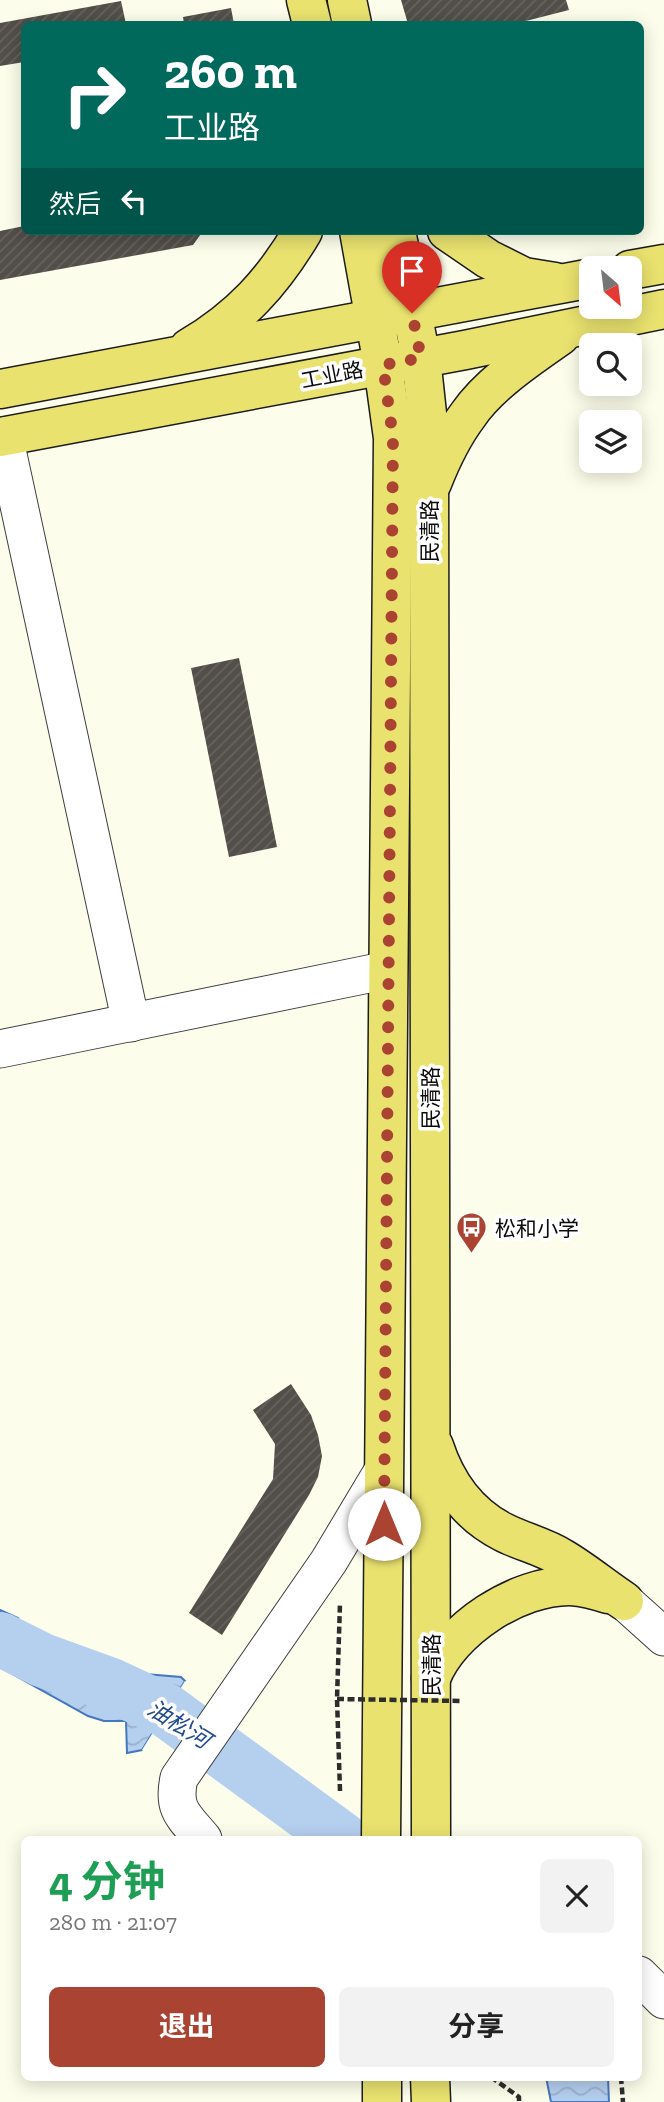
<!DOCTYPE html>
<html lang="zh">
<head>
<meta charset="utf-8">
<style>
  :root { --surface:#fff; --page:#f2f2f2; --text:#222; --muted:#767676; --accent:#ab4333 }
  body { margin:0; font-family:"Zilla Slab","Noto Sans SC",serif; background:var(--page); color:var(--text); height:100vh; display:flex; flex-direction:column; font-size:26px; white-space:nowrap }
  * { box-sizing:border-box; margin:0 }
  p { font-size:23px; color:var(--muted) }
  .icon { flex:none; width:38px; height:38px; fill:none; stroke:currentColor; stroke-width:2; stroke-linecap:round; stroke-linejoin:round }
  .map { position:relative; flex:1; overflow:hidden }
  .details { position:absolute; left:21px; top:1836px; width:621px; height:245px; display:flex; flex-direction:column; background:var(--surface); border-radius:10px; box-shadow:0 4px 18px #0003 }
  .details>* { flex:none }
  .guide { position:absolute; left:21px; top:21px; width:623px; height:214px; border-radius:10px; box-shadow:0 4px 18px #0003; background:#00695c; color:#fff; overflow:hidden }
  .needle { width:46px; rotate:152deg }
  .controls { position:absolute; left:579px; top:256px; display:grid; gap:14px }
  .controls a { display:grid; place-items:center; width:63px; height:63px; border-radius:10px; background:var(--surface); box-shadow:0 4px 18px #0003; font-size:35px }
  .pin { position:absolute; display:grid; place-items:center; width:60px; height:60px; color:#fff; margin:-72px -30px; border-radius:50% 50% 50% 0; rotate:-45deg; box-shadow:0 0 7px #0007 }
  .pin .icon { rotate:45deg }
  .me { position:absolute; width:77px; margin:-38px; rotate:0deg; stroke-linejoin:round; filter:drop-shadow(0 0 5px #0008) }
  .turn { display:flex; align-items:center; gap:24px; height:147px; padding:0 28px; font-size:32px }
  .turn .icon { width:91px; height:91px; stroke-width:2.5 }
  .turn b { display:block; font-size:49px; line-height:60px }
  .then { display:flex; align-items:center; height:66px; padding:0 28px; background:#0003; gap:14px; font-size:26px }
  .round { display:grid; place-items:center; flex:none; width:74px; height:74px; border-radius:10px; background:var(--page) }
  .head { display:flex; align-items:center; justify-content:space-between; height:119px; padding:0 28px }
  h1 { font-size:42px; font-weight:700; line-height:52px; color:#1e9e55 }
  .primary-button { display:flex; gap:14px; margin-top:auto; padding:14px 28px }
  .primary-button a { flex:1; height:80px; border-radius:10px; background:var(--accent); color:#fff; font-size:28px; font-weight:700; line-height:80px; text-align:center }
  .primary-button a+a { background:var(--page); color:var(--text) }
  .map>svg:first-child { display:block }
  .water { fill:url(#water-waves); stroke:#4577be; stroke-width:2 }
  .pier { fill:#fdfdeb }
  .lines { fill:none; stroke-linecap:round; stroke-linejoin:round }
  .river { stroke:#b5cfef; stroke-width:54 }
  .building { fill:url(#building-hatch) }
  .minor-casing { stroke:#3e3e3e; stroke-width:39 }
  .major-casing { stroke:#1c1c1c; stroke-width:41 }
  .path { stroke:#2d2d2d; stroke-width:4.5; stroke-dasharray:7 3.5; stroke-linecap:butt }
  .minor { stroke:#fff; stroke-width:37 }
  .major { stroke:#e9e26f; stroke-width:38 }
  .path-bridge { stroke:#2d2d2d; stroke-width:4.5; stroke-dasharray:7 3.5; stroke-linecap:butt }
  .route { stroke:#ab4333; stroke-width:12; stroke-dasharray:0 21.6 }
  .labels { text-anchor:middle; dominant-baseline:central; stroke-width:7; stroke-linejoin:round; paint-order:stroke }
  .street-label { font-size:21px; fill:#0b0b0b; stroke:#fff }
  .poi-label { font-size:21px; fill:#0b0b0b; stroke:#fff; text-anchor:start }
  .water-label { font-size:23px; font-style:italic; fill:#234c8e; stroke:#fff }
</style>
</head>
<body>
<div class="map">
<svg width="664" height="2102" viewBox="0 0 664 2102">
  <defs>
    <pattern id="water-waves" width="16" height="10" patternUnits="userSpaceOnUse" patternTransform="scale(1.75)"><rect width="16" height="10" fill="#b5cfef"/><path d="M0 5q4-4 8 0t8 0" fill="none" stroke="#9ab0cc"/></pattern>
    <pattern id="building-hatch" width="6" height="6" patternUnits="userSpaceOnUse" patternTransform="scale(1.75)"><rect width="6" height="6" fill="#524e49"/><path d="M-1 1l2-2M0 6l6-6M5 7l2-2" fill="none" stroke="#66635f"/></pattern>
  </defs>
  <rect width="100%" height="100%" fill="#fdfdeb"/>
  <g class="water">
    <path d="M0,1610L18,1618L27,1637L74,1659L109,1671L181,1677L185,1681L142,1750L127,1753L126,1721H104L88,1716L0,1667Z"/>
    <path d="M546,2077H608L609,2102H551Z"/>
  </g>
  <path class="pier" d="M185,1681L188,1683L145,1752L142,1750Z"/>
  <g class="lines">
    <path class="river" d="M0,1639L42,1660L111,1685L167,1711L342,1839"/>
  </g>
  <g class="building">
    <path d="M401,0H566L569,10L514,24H408Z"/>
    <path d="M121,1L126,24H24V62L0,66V23Z"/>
    <path d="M231,8L234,24H184L183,17Z"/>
    <path d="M24,226V231H203L193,245L0,280V231Z"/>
    <path d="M239,658L277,847L229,857L191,668Z"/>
    <path d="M291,1384L311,1415L318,1435L322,1456L318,1477L309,1495L222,1635L189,1613L273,1479L275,1444L253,1410Z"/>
  </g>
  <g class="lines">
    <defs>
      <g id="minor">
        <path d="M4,436L131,1023"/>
        <path d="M0,1049L388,970"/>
        <path d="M624,1601L664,1637"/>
        <path d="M203,1839C184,1816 172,1810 179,1778L329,1561L384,1469"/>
        <path d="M639,1975L664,2000"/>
      </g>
      <g id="major">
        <path d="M306,0L312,24"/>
        <path d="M347,0L352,24"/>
        <path d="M359,231L383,365L393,438L381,1839"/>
        <path d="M396,231L421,358L429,432L431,1839"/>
        <path d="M447,231L488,259L524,277L555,282"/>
        <path d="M630,270L664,264"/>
        <path d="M189,348C240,318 273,282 303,231"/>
        <path d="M0,389L592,278"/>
        <path d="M0,437L465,350L664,309"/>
        <path d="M432,483C441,460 453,435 468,415C489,384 530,357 560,336"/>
        <path d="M434,1446C446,1483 468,1514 503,1532C522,1542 543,1546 562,1558C584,1571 603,1587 624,1601"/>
        <path d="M431,1678C450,1629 518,1585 571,1586C584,1587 596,1590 608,1594"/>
        <path d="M430,2077L431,2102"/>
        <path d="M382,2102V2077"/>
      </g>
    </defs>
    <use href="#minor" class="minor-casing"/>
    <use href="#major" class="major-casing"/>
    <g class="path">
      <path d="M340,1791L337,1699L340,1603"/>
      <path d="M491,2077L519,2097V2102"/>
      <path d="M621,2077L623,2102"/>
    </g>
    <use href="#minor" class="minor"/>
    <use href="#major" class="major"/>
    <path class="path-bridge" d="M337,1699L463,1701"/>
  </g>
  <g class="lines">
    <path class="route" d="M384,1524L393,438L383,365L421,358L412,313"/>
  </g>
  <defs>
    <symbol id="bus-pin" viewBox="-11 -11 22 30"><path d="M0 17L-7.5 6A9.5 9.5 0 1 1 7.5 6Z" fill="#ab4333" stroke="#fff"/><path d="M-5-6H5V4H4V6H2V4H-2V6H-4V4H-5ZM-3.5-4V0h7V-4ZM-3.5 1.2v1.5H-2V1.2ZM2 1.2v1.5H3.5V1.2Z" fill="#fff"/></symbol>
  </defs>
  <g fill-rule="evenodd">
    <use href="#bus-pin" x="454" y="1210" width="35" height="47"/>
  </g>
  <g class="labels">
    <g class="street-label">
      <text transform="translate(332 375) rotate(-11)">工业路</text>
      <text transform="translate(429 531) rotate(-90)">民清路</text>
      <text transform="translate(430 1098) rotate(-90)">民清路</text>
      <text transform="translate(431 1665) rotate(-90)">民清路</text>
    </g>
    <g class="poi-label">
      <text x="495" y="1228">松和小学</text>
    </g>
    <g class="water-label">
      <text transform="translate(179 1724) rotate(32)">油松河</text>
    </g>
  </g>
</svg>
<div class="controls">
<a><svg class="needle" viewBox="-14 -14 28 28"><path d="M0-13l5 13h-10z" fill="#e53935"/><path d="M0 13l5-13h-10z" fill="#767676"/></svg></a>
<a><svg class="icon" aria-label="search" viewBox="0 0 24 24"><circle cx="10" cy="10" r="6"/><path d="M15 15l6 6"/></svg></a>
<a><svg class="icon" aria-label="layers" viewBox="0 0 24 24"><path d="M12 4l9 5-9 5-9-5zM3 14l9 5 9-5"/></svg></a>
</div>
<div class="pin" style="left:412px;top:313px;background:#d93025"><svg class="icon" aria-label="arrive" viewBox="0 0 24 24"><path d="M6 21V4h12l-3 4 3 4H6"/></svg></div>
<svg class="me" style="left:384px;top:1524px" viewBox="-20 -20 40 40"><circle r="19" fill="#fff"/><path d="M0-13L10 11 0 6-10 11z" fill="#ab4333"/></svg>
<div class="guide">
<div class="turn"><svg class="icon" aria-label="right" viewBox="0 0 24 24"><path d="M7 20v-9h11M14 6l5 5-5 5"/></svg><div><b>260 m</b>工业路</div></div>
<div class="then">然后<svg class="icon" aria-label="left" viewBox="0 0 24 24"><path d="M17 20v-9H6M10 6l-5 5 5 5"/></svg></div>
</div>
<section class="details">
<div class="head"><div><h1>4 分钟</h1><p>280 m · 21:07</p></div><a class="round"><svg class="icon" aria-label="close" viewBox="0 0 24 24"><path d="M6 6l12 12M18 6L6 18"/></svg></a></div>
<div class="primary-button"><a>退出</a><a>分享</a></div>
</section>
</div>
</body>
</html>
